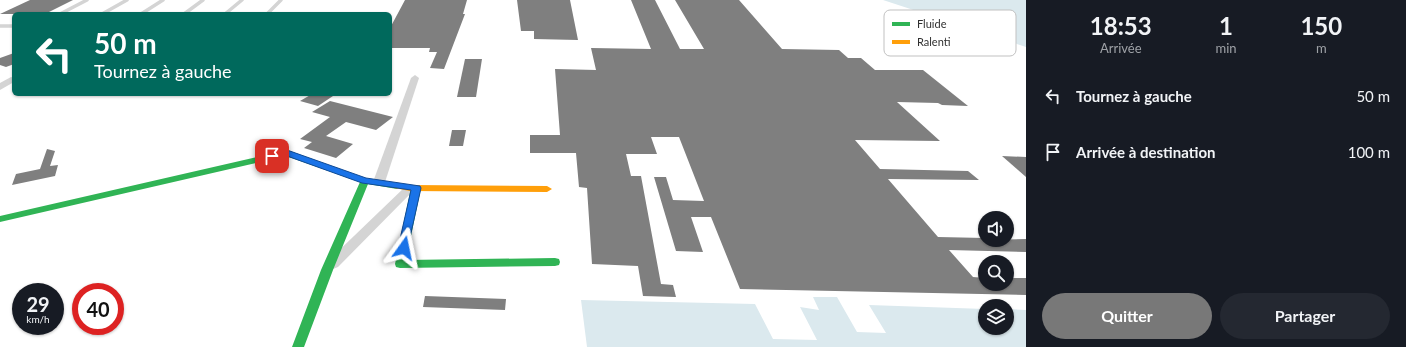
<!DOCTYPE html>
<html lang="fr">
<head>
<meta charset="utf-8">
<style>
  :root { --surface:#171b24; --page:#242831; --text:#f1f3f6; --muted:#9ea1a6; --accent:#787878 }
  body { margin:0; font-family:Lato,sans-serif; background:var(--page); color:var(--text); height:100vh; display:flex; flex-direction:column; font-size:15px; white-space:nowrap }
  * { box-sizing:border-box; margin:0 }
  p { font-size:13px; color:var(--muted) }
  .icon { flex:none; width:22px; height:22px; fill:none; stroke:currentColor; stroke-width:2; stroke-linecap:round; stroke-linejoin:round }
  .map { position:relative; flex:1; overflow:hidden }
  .side { display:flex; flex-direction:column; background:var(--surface); width:380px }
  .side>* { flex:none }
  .hud { position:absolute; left:12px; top:12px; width:380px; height:84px; border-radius:6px; box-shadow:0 1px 3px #0004; background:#00695c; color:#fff; overflow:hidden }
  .tools { position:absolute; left:978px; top:211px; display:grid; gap:8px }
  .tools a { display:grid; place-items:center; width:36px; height:36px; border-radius:50%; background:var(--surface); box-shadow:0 1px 3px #0004; font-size:20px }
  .speed { position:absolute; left:12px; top:283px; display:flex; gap:8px; font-size:20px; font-weight:700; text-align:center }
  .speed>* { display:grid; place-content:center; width:52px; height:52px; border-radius:50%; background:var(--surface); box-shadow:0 1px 3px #0004; line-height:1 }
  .speed small { font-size:10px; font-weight:400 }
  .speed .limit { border:6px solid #d22; background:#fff; color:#111 }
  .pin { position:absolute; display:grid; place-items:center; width:34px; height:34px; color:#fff; margin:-17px; border-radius:8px; box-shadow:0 2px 6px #0006 }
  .me { position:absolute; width:44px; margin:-22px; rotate:12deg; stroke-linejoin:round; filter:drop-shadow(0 0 3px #0008) }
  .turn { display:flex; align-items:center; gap:14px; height:84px; padding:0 16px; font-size:18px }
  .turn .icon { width:52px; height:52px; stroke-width:2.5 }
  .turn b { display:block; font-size:28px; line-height:34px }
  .eta { display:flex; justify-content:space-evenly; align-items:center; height:68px; text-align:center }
  .eta b { font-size:24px; font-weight:700; line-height:28px }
  .cta { display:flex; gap:8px; margin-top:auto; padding:8px 16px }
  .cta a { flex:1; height:46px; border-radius:24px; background:var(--accent); color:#fff; font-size:16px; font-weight:700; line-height:46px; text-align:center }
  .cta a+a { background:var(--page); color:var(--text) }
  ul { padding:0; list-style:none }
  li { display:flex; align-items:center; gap:12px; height:56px; padding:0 16px }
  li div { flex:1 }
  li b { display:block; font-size:15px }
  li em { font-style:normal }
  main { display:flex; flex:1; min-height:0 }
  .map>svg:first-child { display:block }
  .water { fill:#dbe9ee }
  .building { fill:#7f7f7f }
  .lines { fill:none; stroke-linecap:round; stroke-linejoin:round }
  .lane { stroke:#d4d4d4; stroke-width:3.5 }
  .street { fill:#d4d4d4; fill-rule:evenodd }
  .fast { fill:#30b455; fill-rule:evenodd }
  .slow { fill:#ff9f0a; fill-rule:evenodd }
  .route { fill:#1a73e8; stroke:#114b97 }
  .key { fill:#fff; stroke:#c1c1c1; stroke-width:1 }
  .key-label { font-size:11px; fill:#303030 }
</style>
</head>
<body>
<main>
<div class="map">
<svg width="1026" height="347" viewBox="0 0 1026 347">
  <rect width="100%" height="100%" fill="#fff"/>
  <g class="water">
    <path d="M883,0H1026V47Z"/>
    <path d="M813,297H837L857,332L886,333L869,305L985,309V328H1007V309L1026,310V347H587L581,300L755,304L773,339L817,340L800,307L819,310Z"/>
  </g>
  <g class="building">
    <path d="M30,0H73L45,14H0Z"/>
    <path d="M405,0H467L463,14H465L444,69L430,68L437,52H429L430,48H390V28Z"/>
    <path d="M517,0H570L578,40L534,39V31H521Z"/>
    <path d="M631,0H655L680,49H704L675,0H739L782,49L839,50L848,58H861L875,70H923L968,106L942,105L938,103L897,102L940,141L855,140L880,169L968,171L979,180L888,179L938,237L985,238V240L1026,239V252L949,250L973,277L985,278V284H1007V278H1026V295L740,289L711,217H691L703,252L676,251L654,177H666L673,200L704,201L679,137H651L657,154H626L631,176H641L661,284L673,285L676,297L643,296L638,266L592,264L587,188L579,187L576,153H530V135H560L555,69L596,70L591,48L651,49Z"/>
    <path d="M14,53V64L6,67L0,65V58Z"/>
    <path d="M465,59H482L476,97H457Z"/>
    <path d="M312,94H336L318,106L300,101Z"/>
    <path d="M330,101L393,117L376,130L346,122L326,136L353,144L336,158L304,148L312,142L300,139L330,117L312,112Z"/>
    <path d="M452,130H466L463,146H449Z"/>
    <path d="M47,149L55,151L50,166L58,165L55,176L12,185L16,174L40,169Z"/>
    <path d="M1002,156L1026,157V177Z"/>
    <path d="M425,296L506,299L505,310L423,307Z"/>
  </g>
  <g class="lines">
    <g class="lane">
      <path d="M60,14L87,0"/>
      <path d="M102,14L127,0"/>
      <path d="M141,14L163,0"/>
      <path d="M184,14L203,0"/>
      <path d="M225,14L242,0"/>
      <path d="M267,14L281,0"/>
      <path d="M0,26H14"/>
    </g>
    <g class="street">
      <path d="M415,75L419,78L385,182L379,185L375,184L373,182L411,78Z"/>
      <path d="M11,77L14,78V82L0,90V83Z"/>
      <path d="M410,185L414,186L416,188L414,190L338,267L333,269L328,267L326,264L328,261L406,186Z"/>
    </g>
    <g class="fast">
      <path d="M287,150L367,179L397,183L402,186L397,189L368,184L333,270L304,347H292L321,270L360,182L286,156L0,222V216Z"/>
      <path d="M416,185L421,188L406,260L555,258L559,259L560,262L559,265L555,266L400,268L396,267L395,264L411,188Z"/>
    </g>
    <path class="slow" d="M397,183L410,185L547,186L552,189L547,192L410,191L394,188L392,186Z"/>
  </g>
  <path class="route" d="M287,150L366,178L420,186L421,188L407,251H400L398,248L411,190L362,183L287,156L272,159L268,156Z"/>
  <rect x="884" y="10" width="132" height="46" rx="6" class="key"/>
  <rect x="892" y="22" width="18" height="4" fill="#30b455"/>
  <rect x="892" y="40" width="18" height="4" fill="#ff9f0a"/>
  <g class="key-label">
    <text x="917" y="28">Fluide</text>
    <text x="917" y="46">Ralenti</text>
  </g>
</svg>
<div class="tools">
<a><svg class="icon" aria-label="sound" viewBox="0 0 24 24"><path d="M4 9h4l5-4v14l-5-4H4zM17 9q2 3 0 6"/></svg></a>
<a><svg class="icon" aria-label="search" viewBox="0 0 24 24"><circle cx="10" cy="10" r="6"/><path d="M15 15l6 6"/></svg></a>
<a><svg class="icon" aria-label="layers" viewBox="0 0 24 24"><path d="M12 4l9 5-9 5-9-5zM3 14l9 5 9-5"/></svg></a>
</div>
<div class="speed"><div>29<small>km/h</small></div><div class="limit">40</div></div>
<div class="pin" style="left:272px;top:156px;background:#d93025"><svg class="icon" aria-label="arrive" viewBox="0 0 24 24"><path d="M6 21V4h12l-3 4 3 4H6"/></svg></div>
<svg class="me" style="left:404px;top:248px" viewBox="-20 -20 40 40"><path d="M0-17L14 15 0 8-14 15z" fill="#1a73e8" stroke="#fff" stroke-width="4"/></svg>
<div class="hud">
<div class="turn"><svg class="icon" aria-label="left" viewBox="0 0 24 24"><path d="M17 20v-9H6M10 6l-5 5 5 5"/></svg><div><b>50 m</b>Tournez à gauche</div></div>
</div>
</div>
<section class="side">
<div class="eta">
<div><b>18:53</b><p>Arrivée</p></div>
<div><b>1</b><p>min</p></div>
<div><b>150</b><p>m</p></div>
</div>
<ul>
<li><svg class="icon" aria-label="left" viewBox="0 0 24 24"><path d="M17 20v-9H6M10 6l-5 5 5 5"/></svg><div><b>Tournez à gauche</b></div><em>50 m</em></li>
<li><svg class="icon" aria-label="arrive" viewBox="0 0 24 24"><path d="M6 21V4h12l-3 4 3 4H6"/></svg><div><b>Arrivée à destination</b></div><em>100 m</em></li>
</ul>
<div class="cta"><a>Quitter</a><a>Partager</a></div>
</section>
</main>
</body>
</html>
